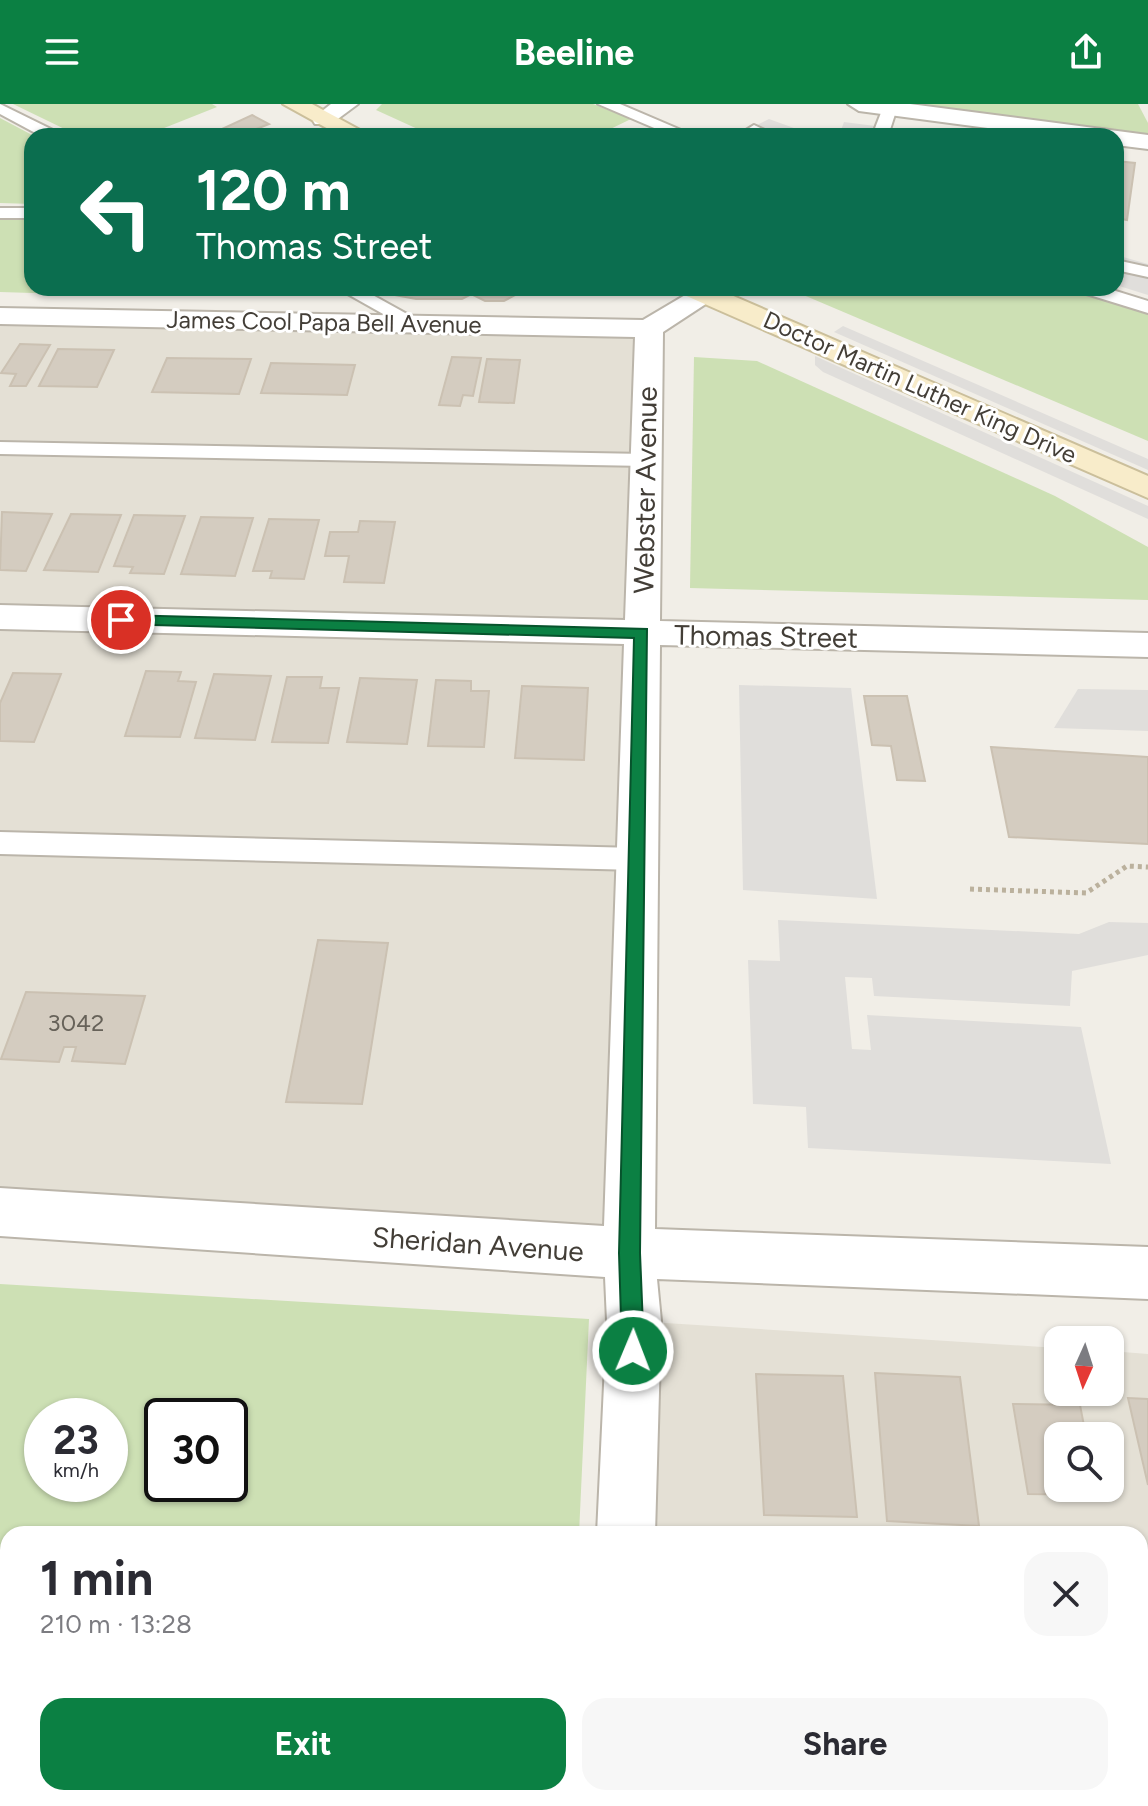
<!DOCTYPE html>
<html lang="en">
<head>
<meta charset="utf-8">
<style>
  :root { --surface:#fff; --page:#f7f7f7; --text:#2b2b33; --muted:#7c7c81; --accent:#0b8043 }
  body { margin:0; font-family:Figtree,sans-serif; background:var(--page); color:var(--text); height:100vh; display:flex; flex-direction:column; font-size:30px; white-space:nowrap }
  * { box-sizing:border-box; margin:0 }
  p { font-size:26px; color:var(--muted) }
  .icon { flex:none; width:44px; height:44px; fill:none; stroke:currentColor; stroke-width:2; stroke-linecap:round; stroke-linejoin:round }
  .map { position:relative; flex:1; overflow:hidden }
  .drawer { position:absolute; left:0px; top:1422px; width:1148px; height:280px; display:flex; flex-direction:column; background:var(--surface); border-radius:24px 24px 0 0; box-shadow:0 2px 6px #0004 }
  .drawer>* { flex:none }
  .top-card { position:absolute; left:24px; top:24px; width:1100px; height:168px; border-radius:24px; box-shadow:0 2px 6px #0004; background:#0b6e4f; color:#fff; overflow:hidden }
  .needle { width:52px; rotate:183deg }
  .controls { position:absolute; left:1044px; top:1222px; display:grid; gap:16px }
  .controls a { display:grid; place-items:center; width:80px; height:80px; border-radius:16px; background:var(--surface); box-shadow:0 2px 6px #0004; font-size:40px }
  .speed { position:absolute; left:24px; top:1294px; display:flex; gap:16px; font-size:40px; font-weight:700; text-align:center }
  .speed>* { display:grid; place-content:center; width:104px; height:104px; border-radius:50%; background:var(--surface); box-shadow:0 2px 6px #0004; line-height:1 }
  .speed small { font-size:20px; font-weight:400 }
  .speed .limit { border:4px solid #111; border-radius:12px; background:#fff; color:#111 }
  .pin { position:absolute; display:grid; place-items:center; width:68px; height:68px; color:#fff; margin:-34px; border:4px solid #fff; border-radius:50%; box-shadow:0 2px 8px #0007 }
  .me { position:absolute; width:88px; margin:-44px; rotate:1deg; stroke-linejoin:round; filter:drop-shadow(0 0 6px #0008) }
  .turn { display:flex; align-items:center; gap:28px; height:168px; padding:0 40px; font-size:36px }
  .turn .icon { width:104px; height:104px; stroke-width:2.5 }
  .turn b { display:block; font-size:56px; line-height:68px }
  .round { display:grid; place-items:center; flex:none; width:84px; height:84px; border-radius:24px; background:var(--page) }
  .head { display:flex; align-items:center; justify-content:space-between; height:136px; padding:0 40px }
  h1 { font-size:48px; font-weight:700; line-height:60px }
  .cta { display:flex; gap:16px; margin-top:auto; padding:16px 40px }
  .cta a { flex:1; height:92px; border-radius:24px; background:var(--accent); color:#fff; font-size:32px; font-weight:700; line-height:92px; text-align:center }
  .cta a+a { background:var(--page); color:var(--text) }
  header { display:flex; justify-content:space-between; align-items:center; height:104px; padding:0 40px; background:var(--accent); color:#fff; font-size:36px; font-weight:700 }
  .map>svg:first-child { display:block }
  .residential { fill:#e4e0d5; fill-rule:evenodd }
  .green { fill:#cde0b4; fill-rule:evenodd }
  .parking { fill:#e0dedb }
  .building { fill:#d4ccc0; stroke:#cbc1b2; stroke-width:2 }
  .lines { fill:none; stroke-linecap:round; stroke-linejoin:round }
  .service-casing { stroke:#bbb5aa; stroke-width:4 }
  .minor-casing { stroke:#bbb5aa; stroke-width:4 }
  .secondary-casing { stroke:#cbbf9b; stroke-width:4 }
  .path { stroke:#bbb19d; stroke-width:5; stroke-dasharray:4 4; stroke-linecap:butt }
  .service { fill:#fff; fill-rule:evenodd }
  .minor { fill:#fff; fill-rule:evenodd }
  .secondary { fill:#f8ecca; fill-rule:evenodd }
  .route { fill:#0b8043; stroke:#07532c; stroke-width:2 }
  .labels { text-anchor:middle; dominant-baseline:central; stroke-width:6; stroke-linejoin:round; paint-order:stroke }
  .far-street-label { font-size:24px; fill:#433e37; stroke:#fff }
  .number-label { font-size:24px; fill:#676259 }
  .street-label { font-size:28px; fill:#433e37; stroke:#fff }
</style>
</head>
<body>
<header><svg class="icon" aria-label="menu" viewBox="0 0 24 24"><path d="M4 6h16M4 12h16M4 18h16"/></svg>Beeline<svg class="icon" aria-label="share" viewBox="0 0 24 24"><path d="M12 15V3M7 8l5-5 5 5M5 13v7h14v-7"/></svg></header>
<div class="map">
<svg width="1148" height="1702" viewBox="0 0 1148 1702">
  <rect width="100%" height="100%" fill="#f1eee7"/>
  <g class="residential">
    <path d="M0,212L649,225L629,1149L0,1124Z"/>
    <path d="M634,1217L1058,1244V1288H1110V1247L1148,1250V1702H626L627,1694H1140V1430H631ZM1058,1332H1110V1384H1058Z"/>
  </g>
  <g class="green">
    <path d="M13,0H212L217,3L144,32H79Z"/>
    <path d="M382,0H593L631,15L596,32H433L376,6Z"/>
    <path d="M898,0H1138L1148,19V31Z"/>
    <path d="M0,14L34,32L32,100L0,99Z"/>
    <path d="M0,112L32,113V184H68L65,190L0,188Z"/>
    <path d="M810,184H1067L1148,210V337L801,190Z"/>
    <path d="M694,253L757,257L1055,392L1148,443V496L690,484Z"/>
    <path d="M0,1180L589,1215L579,1430H8V1680L0,1679ZM42,1312H110V1380H42ZM162,1312H230V1380H162Z"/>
    <path d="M302,1694H567V1702H465Z"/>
  </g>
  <g class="parking">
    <path d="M769,15L816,32H735Z"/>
    <path d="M844,18L914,27L912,32H839Z"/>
    <path d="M1116,151L1148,160V191L1116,181Z"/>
    <path d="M843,222L1148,355V366L834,228Z"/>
    <path d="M815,252L1148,402V415L823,268L815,261Z"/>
    <path d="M739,581L851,584L877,795L743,786Z"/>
    <path d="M1078,585L1148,586V627L1054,624Z"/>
    <path d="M778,816L1079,830L1109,818L1148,819V851L1072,867L1070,902L874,892L872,874L845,873L852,945L871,946L867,911L1081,923L1111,1060L808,1044L806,1003L753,1000L748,856L780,857Z"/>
    <path d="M1140,1625H1148V1702H1063L1062,1694H1140Z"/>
  </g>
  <g class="building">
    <path d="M252,11L269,20L238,32H207Z"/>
    <path d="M1116,57L1135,59L1127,116L1116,114Z"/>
    <path d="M386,184H483L462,195H416L379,188Z"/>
    <path d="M486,184H528L504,197H485L473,191Z"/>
    <path d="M20,240L50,241L26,282H10L16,270L1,269Z"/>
    <path d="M58,245L114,246L97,283L39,282Z"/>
    <path d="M452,253L481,254L473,292L463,291L460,302L439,301Z"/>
    <path d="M167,254L251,255L239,290L152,288Z"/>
    <path d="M487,255L520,256L514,299L479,298Z"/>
    <path d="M271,259L355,261L347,291L261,289Z"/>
    <path d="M2,408L52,410L26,467L0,466Z"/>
    <path d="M71,410L121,411L98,468L44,466Z"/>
    <path d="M134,411L185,412L164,470L130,469L133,463L114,462Z"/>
    <path d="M201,413L253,414L235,472L181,470Z"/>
    <path d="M269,415L319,416L304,475L270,474L272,467H253Z"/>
    <path d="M360,417L395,418L384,479L344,478L349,452H325L330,428H358Z"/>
    <path d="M146,567L181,568L178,577L196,578L180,633L125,632Z"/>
    <path d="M13,569L61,570L34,638L0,637V599Z"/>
    <path d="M214,570L271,572L255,636L195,634Z"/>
    <path d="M287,573H322L320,584H339L328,639L272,638Z"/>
    <path d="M360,574L417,576L407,640L347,638Z"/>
    <path d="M436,576L471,577V587H489L484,643L428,642Z"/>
    <path d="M522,582L588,584L584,656L515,654Z"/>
    <path d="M864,592H907L925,677L897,676L891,642L872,641Z"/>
    <path d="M991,643L1148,653V740L1009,733Z"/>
    <path d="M318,836L388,839L362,1000L286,998Z"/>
    <path d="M26,888L145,892L125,960L72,957L76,943H64L59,958L1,955Z"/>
    <path d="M875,1269L960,1273L979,1422L887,1417Z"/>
    <path d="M756,1270L843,1272L857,1413L764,1411Z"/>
    <path d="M1128,1294L1148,1295V1381Z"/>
    <path d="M1013,1300L1080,1301L1086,1332H1058V1384H1096L1098,1391L1028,1390Z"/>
    <path d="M762,1694H917L918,1702H762Z"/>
  </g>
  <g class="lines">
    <defs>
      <g id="service">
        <path d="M0,0L59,29L61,32H41L0,10Z"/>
        <path d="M598,0H620L695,32H673Z"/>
        <path d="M884,1L897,4L888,32H872Z"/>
        <path d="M754,21L777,32L748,29L746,26Z"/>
        <rect x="0" y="104" width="32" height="10"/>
        <path d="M1116,156L1148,163V173L1116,166Z"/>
        <path d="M337,184H360L425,220L415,226L408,224Z"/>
        <path d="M1078,184H1106L1148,197V209L1080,188Z"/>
        <path d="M0,338L646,350L657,356L646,362L0,350Z"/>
        <path d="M0,728L637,744L647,747L651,755L647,763L637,766L0,750Z"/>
        <rect x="1140" y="1570" width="8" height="42"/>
        <path d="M0,1679H8V1694H31L34,1702H0Z"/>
      </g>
      <g id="minor">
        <path d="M331,0H358L331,20H315L312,15Z"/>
        <path d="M848,0H910L1148,31V45L1116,41V32H1048L859,7Z"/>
        <path d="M697,184H717L721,190L663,228L660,517L1148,529V553L660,541L655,1125L1148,1143V1195L657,1175L661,1217L655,1430H597L607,1217L605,1173L0,1132V1084L604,1122L624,540L0,525V501L625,516L635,233L0,220V204L643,216Z"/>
        <rect x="584" y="1694" width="66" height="8"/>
      </g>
      <g id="secondary">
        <path d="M283,0H312L371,32H341Z"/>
        <path d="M678,184H715L1148,372V394L682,190Z"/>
      </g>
    </defs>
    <use href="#service" class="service-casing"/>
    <use href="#minor" class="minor-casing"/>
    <use href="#secondary" class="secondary-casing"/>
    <path class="path" d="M970,785L1086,789L1127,762L1148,763"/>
    <use href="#service" class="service"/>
    <use href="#minor" class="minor"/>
    <use href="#secondary" class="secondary"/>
  </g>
  <path class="route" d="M121,511L647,525L640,1149L644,1247L641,1255L633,1258L625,1255L622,1247L619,1149L634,534L116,520L114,516Z"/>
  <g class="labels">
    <g class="far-street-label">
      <text transform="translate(324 218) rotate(1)">James Cool Papa Bell Avenue</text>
      <text transform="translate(920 283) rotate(24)">Doctor Martin Luther King Drive</text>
    </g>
    <g class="number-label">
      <text x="76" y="918">3042</text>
    </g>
    <g class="street-label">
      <text transform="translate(645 386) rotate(-89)">Webster Avenue</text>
      <text transform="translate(766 532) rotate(1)">Thomas Street</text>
      <text transform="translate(478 1140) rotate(4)">Sheridan Avenue</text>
    </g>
  </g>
</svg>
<div class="controls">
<a><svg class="needle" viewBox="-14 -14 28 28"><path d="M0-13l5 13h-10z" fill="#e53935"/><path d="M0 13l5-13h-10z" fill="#7c7c81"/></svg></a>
<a><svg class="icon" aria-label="search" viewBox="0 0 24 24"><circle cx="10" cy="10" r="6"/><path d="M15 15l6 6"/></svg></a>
</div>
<div class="speed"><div>23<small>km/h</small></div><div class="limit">30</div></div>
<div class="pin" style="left:121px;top:516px;background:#d93025"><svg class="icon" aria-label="arrive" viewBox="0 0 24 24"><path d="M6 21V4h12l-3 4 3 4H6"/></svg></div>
<svg class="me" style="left:633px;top:1247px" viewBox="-20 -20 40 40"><circle r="17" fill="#0b8043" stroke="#fff" stroke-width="3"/><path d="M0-11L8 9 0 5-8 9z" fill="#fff"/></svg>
<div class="top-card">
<div class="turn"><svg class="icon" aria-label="left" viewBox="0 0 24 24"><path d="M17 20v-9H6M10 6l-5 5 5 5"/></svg><div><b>120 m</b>Thomas Street</div></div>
</div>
<section class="drawer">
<div class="head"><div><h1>1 min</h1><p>210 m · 13:28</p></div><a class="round"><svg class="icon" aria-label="close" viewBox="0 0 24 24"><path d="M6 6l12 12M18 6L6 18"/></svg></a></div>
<div class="cta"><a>Exit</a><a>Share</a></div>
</section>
</div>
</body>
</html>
